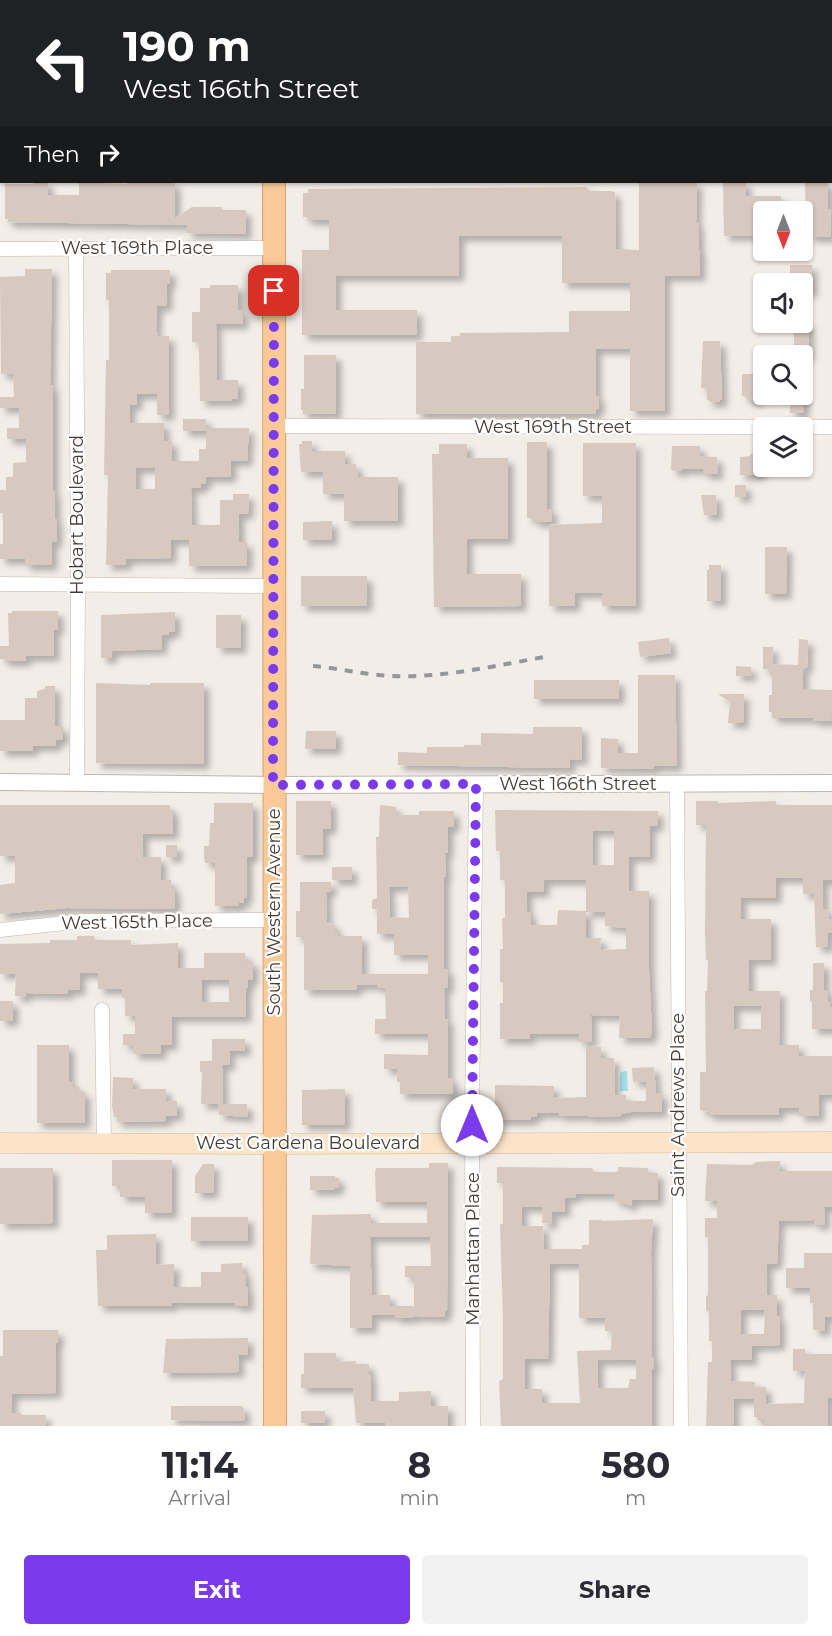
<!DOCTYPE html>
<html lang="en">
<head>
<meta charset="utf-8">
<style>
  :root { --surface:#fff; --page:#f2f2f3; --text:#2b2b33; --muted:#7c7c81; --accent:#7c3aed }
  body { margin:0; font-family:Montserrat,sans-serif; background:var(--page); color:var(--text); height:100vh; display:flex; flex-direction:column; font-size:22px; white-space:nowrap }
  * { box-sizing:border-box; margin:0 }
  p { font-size:20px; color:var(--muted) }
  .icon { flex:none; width:33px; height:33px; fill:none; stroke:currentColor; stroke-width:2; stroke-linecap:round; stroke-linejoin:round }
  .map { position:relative; height:1426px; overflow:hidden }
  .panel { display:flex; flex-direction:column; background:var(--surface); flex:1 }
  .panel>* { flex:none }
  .top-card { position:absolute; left:0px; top:0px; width:832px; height:183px; box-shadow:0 2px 4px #0004; background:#202124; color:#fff; overflow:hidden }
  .needle { width:39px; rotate:180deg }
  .controls { position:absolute; left:753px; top:201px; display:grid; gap:12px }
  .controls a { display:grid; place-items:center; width:60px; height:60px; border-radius:6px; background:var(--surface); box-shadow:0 2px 4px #0004; font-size:30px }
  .pin { position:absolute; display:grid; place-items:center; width:51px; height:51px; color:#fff; margin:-26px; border-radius:12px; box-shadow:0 3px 9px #0006 }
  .me { position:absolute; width:66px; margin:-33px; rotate:0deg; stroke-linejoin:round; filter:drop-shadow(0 0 4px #0008) }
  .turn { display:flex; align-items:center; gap:21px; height:126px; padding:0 24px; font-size:27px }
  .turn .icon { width:78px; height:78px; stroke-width:2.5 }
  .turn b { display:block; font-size:42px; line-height:51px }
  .then { display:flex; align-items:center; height:57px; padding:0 24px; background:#0003; gap:12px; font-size:22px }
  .eta { display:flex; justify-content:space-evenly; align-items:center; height:102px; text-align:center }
  .eta b { font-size:36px; font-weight:700; line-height:42px }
  .primary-button { display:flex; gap:12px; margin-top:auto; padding:12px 24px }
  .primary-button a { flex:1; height:69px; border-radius:6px; background:var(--accent); color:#fff; font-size:24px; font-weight:700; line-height:69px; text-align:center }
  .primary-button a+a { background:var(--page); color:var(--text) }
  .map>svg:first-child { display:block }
  .water { fill:#a7dfec }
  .building { fill:#d7c9c0; fill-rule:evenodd; filter:url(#shadow) }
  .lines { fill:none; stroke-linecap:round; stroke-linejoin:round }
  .minor-casing { stroke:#c1b5ad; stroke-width:15 }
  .tertiary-casing { stroke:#c1b5ad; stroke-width:18 }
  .secondary-casing { stroke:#d3b89c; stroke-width:21 }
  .primary-casing { stroke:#dda26b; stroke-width:24 }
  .minor { stroke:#fff; stroke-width:14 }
  .tertiary { stroke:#fff; stroke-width:16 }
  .secondary { stroke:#fce4c8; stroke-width:20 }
  .primary { stroke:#f9c99a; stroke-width:22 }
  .rail { stroke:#969696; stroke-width:4; stroke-dasharray:8 8; stroke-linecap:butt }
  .route { stroke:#7c3aed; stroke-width:10; stroke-dasharray:0 18 }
  .labels { text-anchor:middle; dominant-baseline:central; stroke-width:4.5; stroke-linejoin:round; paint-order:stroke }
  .street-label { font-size:18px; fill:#453c37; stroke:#fff }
</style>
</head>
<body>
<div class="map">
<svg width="832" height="1426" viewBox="0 0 832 1426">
  <defs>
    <filter id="shadow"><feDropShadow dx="5.5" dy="5.5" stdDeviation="3" flood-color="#0004"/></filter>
  </defs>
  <rect width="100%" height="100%" fill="#f3ede7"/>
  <path class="water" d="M625,1071H627L628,1091H620V1073Z"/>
  <g class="building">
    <path d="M33,182H48V195H79V182L127,184V182H175V218L192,207H222V210H246V234L187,233V225L8,222V219H5V184H33Z"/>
    <path d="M644,182H697L696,222H698L699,250H700V276H665V411H630V349H596V396H599V409H596V414H416V342H451V336H460V333L569,332V311H630V283H562V236H459V276H336V310H417V335H302V250H329V220H308V217H303V193H308V189L586,187L590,191H610L615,192L616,249L639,250V183Z"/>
    <path d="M723,182H746V196H781V212H764V235L724,236Z"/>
    <path d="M805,182H828V209H830L831,237H809V232H806Z"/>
    <path d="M790,265H812V292H802V284H790Z"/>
    <path d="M25,269H52L50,385H53V491H55V519H57V542H52V565H25V559H0V544H3V513H0V490H6V477H13V463L26,462V439H7V428H19V408H0V397H14L13,374H1L0,277L25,276Z"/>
    <path d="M111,270H170V284H167V306H157L156,332L158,333V336H169V415H157V394H137V405H130V423H164V441H172V461H199V449H206V431H183V419H206V428H249L247,461H231V477H206V484H201V488H191L192,525H220V500H233V494H249L248,514H239V542H247V566H189V540H171V558L126,559V565H106L108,475H104L105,419L106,360H109V300H106V273H111ZM136,468H155V489H136Z"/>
    <path d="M210,285H238V310H243V324H216L217,380H238V399H232V401H200L199,347L198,342H192V312H200V288H210Z"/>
    <rect x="794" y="322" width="15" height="34"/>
    <path d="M703,341H720L722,400H720V402H709V400H707V388H701Z"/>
    <path d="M304,355H336V414H303V410H301V389H304Z"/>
    <path d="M742,374H758V400H747L745,396H742Z"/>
    <rect x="790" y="394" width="14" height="19"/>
    <path d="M302,441H312V451H345V464H356L358,477H398V521H344V494H323V472H301L299,444H302Z"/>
    <path d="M527,442H547V509H552V522H534V518H527Z"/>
    <path d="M583,443H636V606H602V593H575V606H549V525L602,523V496H583Z"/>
    <path d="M439,444H467V458H508V539H467V574H521V606L434,607L432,454H439Z"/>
    <path d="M672,446H700V456L717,457L718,474H703V469H682V471H673L671,469Z"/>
    <path d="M750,454H760V475H740V457L750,456Z"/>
    <rect x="735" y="485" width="11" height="12"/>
    <path d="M701,495H716L717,515H704Z"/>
    <path d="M332,521V540H303V522Z"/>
    <path d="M765,547H787L786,594H765Z"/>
    <path d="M709,565H721V601H707V570H709Z"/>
    <rect x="301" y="576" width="66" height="30"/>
    <path d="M12,611H58V630H54V656H26V661H5V659H0V646H9L8,613H12Z"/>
    <path d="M175,612V632H169V635H162V649L112,651V658H101V615Z"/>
    <rect x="216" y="615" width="25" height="33"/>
    <path d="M669,638L671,653L640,657L638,642Z"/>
    <path d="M799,639L808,640L807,668H803V689L832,690L831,721H813V718H772V712H769V695H772V676H770L769,669H763V647H773L772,664L798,665Z"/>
    <path d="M736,666L751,667V676H736Z"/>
    <path d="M638,675H675L677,766H654V769L601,768V738L618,739V753H638Z"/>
    <rect x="534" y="680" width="85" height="19"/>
    <path d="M96,683L150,685V683H204V764L96,763Z"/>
    <path d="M45,686H55V726H63V740H56V746H33L32,751H0V720H25V698H37V691L45,689Z"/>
    <path d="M718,694H744L743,723H728L730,702Z"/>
    <path d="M533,727H582V760L570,759V768L398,765V752L427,753V747H464V745H481V733L533,734Z"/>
    <path d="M306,731H336V749H305Z"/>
    <path d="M296,801H331V829H323V855H296Z"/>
    <path d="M696,801H718V803L776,801V805H832V880H823V909H828L829,919H832V933H828V947H816L814,894H803V878H776V898H741V919H771V960H749V991H780L779,1045H799V1056H832V1095H819V1116H799V1108H779V1115H709V1112L700,1110V1072H706L705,991H707L708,960H706L705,934L706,825H696ZM734,1006H761V1029H734Z"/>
    <path d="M214,803H253V857H247V898H244V903H239V906H215V863H205L204,857V846H209L210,823H214Z"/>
    <path d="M0,805H170V810H173V834H143V857H161V880H171V888H175V909L67,908L0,914V885L15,883V856H0Z"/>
    <path d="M380,805L396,807V815H419V811H454V827H448V853H445L446,877H444V969H448V988H444L445,1019H448V1078H453V1094H400V1082H397V1069H384V1054L428,1055V1034H375V1019H386L385,988H377V985H357V990H304V937H296V911H300V882H331V892H326L327,922L335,925V932H338V936H362V974H428V955H394V934H377V909H372V900L377,898L376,837H379ZM408,886L409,918L390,917L389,887Z"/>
    <path d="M495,810L658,811V826H650V857H629V891H649V971L652,1031L650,1038H619L620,1016L591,1015L592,1042H579V1034H530V1039H500V1003H503V982H500V949H503L502,918H505V880H500V851H496ZM593,831H614V865H593ZM544,880H586V911L558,910L557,925H531V915L529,912H527V892H544ZM586,912H605V926L626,928V949L600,950L601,938H586Z"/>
    <rect x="166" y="845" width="11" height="12"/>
    <rect x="332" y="867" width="20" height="13"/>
    <path d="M77,936H94V940H131V945L178,943V968H204V953H245V961H253V980H248V987L246,989V1017H172V1045H161V1054H135L133,1053V1045H123V1034H135V1016H125V998H122V989H98V973H80V990H68V994L26,993V997L15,996L16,974H0V944L50,943V940H77ZM202,980H229V1002H202Z"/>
    <path d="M813,963H824V990H828V1001H830V1007H832V1029H812V1001H810V990H813Z"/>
    <rect x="0" y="1001" width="13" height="20"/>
    <path d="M212,1039H245V1051H229L230,1065H222L223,1104H201L202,1072H200V1061H212Z"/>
    <path d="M37,1045H69V1082H73V1087H79V1092H85V1123H37Z"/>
    <path d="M586,1047H601V1058H614L615,1095H626V1101H646V1081L633,1082L632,1068L654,1067L656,1093H662V1112H631L621,1114V1116L588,1117V1115L559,1116V1113H537V1117H531V1120H495V1085L554,1086V1098L586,1097Z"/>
    <path d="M113,1077L133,1078V1089H166V1101H177V1116H166V1121L117,1122V1117H114L112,1106Z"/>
    <path d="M345,1089V1125H302V1090Z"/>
    <path d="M218,1104H247L248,1117L219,1115Z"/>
    <path d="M112,1160H172V1213H145V1197H120V1186H112Z"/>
    <path d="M780,1161V1171H832V1207H824L825,1224L814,1225V1220L779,1221L777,1264H767V1295H777V1316H780V1345L752,1346V1360H730L731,1381L755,1382V1387H766V1404L804,1403L805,1371H793V1349H805V1354H832V1398H828V1426H764V1420H757V1417H754V1399H734V1426H706L708,1362H712V1341H709V1312L706,1311V1296L708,1295V1237H705V1218H717V1201H705L707,1164L752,1165L756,1162ZM741,1310H765L764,1334H741Z"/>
    <path d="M429,1163H448L447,1311H445V1317L413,1316V1318H395V1315H372V1328H350V1266L310,1264L312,1215L371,1214V1223H427V1202H376L375,1173L376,1168H429ZM370,1237H430L431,1266H405V1277H414V1306H390V1295H372Z"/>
    <path d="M203,1164H214L213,1193H195V1176Z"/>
    <path d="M497,1167L592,1168L594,1172H616L618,1171V1167L648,1168V1172L658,1173V1200H632V1206L614,1200V1194H576V1197L565,1198V1212H552V1224L542,1223L543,1207H522V1226H543L544,1249H582V1245H589V1220H602V1221L653,1219L651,1252L652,1357H654V1369H652V1426H501L499,1381L503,1379V1319L500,1224H503V1183H497ZM550,1264H579V1318H605V1331H612L611,1350L577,1351L580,1403H542V1389H525V1359H548ZM598,1360H636V1379H630L628,1388H598Z"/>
    <path d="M0,1168H53V1223L0,1224Z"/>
    <path d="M310,1176H335V1178H339V1188H335V1190H310Z"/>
    <rect x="191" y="1217" width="57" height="24"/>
    <path d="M156,1234V1265L174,1264V1287H201V1272H221V1264L242,1263L243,1273H246V1287H248V1306H235V1303H172V1306H98L96,1250H107V1235Z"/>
    <path d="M804,1253H832V1317H825V1331L813,1330V1303H810V1288H786V1268H804Z"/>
    <path d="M3,1330H58V1343H56V1393L12,1394V1413H21V1415H46L45,1426H0V1356H3Z"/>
    <path d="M248,1338V1355H238L239,1372L163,1373L166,1339Z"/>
    <path d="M304,1353H336V1362L356,1361V1364H369V1375H371V1401H399V1392L431,1391V1406H448V1426H385V1423H356L353,1388H301V1374H304Z"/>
    <path d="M171,1406H242L244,1409L245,1421L171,1420Z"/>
    <rect x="301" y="1411" width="24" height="12"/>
  </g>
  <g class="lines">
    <defs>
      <g id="minor">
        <path d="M0,148H2"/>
        <path d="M0,249L275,248"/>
        <path d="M76,249L78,585L77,782"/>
        <path d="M274,426L832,427"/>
        <path d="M0,584L273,586"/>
        <path d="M677,784L681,1426"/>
        <path d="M0,930L84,921L274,920"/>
        <path d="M102,1010L104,1143"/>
        <path d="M473,1426L472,1113L476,784"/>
      </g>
      <path id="tertiary" d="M0,782L273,785L832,783"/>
      <path id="secondary" d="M0,1143L274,1144L832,1142"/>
      <g id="primary">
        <path d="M274,0V2"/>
        <path d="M274,182L275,1426"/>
      </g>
    </defs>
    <use href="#minor" class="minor-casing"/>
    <use href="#tertiary" class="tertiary-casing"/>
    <use href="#secondary" class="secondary-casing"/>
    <use href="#primary" class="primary-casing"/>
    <use href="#minor" class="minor"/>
    <use href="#tertiary" class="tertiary"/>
    <use href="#secondary" class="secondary"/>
    <use href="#primary" class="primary"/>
    <path class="rail" d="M313,666C339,668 365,675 392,676C443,678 494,666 544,657"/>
  </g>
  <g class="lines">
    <path class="route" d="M274,291L273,785L476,784L472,1125"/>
  </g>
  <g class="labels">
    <g class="street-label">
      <text x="137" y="248">West 169th Place</text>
      <text x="553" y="427">West 169th Street</text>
      <text transform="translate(77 515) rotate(-90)">Hobart Boulevard</text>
      <text x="578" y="784">West 166th Street</text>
      <text transform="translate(274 912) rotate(-90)">South Western Avenue</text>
      <text transform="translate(137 922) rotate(-1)">West 165th Place</text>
      <text transform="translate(678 1105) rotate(-90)">Saint Andrews Place</text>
      <text x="308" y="1143">West Gardena Boulevard</text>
      <text transform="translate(473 1249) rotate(-90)">Manhattan Place</text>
    </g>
  </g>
</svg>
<div class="controls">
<a><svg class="needle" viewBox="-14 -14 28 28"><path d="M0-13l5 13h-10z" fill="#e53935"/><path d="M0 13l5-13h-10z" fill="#7c7c81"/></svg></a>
<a><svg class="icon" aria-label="sound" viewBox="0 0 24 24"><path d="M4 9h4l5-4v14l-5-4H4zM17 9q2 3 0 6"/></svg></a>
<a><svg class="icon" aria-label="search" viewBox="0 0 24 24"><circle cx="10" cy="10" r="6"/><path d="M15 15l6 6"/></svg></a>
<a><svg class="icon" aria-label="layers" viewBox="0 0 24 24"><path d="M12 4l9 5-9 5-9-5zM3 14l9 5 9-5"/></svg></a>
</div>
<div class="pin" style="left:274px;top:291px;background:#d93025"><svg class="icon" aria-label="arrive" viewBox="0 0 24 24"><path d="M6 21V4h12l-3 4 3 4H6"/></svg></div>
<svg class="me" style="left:472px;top:1125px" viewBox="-20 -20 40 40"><circle r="19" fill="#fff"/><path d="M0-13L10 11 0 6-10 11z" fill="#7c3aed"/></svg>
<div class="top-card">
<div class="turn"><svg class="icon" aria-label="left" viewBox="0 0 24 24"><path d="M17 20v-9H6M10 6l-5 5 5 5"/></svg><div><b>190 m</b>West 166th Street</div></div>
<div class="then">Then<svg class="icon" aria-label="right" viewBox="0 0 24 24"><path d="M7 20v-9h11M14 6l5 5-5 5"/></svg></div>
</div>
</div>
<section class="panel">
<div class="eta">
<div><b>11:14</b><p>Arrival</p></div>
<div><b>8</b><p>min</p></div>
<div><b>580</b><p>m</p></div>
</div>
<div class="primary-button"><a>Exit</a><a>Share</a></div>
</section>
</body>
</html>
